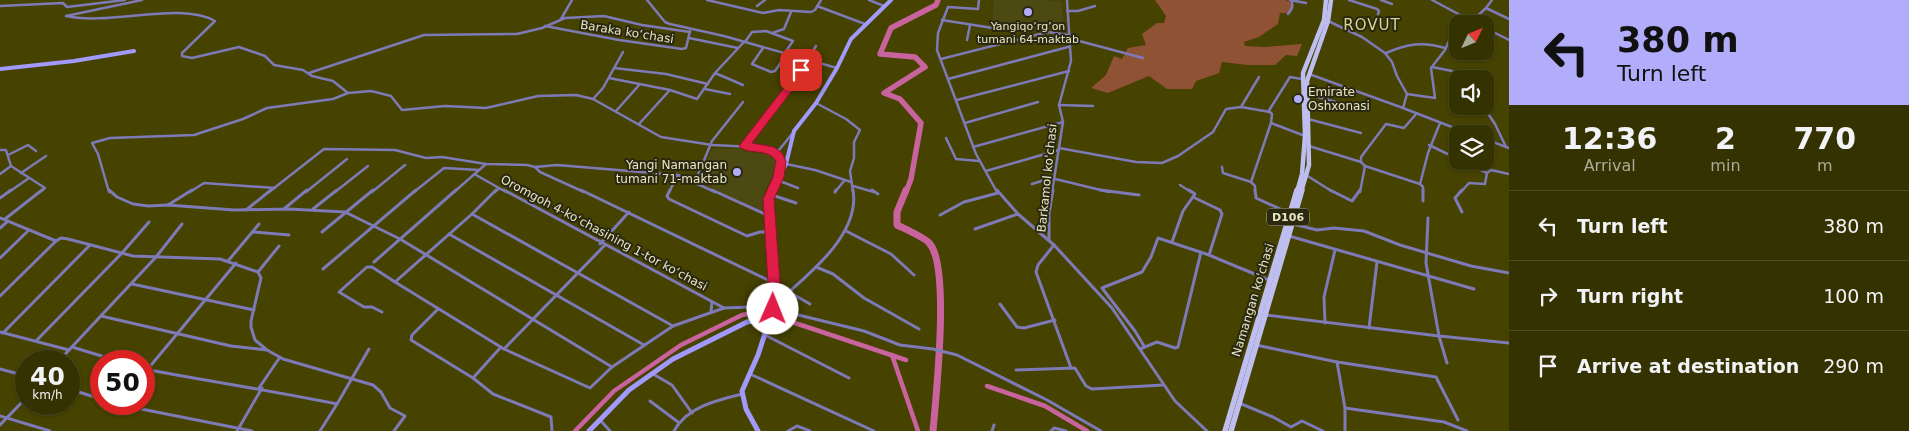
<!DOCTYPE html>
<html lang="en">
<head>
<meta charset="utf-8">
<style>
  :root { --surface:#343200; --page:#3c3a0a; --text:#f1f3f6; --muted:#a9aa99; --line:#4e4d22 }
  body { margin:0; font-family:"DejaVu Sans",sans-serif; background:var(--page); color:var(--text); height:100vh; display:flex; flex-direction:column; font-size:19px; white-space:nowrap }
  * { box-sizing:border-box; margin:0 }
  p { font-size:16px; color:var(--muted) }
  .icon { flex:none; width:28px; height:28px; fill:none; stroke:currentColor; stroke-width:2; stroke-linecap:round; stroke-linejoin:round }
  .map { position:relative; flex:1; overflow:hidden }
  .sheet { display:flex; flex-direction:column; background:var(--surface); width:400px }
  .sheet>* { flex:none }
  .guide { background:#b1adfa; color:#111; overflow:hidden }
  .needle { width:32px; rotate:47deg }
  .tools { position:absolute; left:1449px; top:15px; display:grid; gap:10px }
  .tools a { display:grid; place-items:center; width:45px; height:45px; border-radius:10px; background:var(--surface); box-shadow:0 1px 4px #0004,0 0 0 1px var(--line); font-size:25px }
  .speed { position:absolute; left:15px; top:350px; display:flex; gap:10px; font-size:25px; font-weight:700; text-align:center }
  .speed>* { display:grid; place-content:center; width:65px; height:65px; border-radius:50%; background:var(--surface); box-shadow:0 1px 4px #0004,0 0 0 1px var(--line); line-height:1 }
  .speed small { font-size:12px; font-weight:400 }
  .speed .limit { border:8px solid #d22; background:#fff; color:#111 }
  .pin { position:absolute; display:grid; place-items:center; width:42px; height:42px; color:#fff; margin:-21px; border-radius:10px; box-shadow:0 2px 8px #0006 }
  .me { position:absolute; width:55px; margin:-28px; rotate:1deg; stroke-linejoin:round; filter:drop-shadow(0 0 4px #0008) }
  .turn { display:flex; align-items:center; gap:18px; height:105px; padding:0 25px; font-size:22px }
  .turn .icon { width:65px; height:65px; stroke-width:2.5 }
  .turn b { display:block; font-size:35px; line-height:42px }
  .eta { display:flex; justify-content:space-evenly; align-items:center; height:85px; text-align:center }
  .eta b { font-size:30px; font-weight:800; line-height:35px }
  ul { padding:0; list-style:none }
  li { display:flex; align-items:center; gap:15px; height:70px; padding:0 25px; border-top:1px solid var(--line) }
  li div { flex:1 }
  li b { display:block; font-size:19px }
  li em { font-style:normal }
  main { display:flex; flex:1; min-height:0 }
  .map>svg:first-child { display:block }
  .built { fill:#4c4913 }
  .green { fill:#8f5234 }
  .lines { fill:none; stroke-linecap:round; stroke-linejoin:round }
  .canal { stroke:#c9639e; stroke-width:4.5 }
  .river-far1 { stroke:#c9639e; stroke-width:5.5 }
  .river { stroke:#c9639e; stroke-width:7 }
  .street-far1 { stroke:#7e7ab8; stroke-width:2.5 }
  .street { stroke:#7e7ab8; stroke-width:3 }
  .secondary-far1 { stroke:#a199fb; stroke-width:4 }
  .secondary { stroke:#a199fb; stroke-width:5 }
  .primary-far1 { stroke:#bfbef0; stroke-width:4.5 }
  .primary { stroke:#bfbef0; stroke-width:5.5 }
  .route { fill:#e11d48; stroke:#92132f }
  .poi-dot { fill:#b1adfa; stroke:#2a280f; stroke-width:2 }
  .labels { text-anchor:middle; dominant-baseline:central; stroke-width:4; stroke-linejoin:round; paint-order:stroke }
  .far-poi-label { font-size:11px; fill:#e6e6c7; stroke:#2a280f }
  .shield { fill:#2a280f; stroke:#aead90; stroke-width:1 }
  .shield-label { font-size:11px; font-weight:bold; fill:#e6e6c7 }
  .street-label { font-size:12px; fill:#e6e6c7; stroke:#2a280f }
  .poi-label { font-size:12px; fill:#e6e6c7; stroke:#2a280f; text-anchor:start }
  .quarter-label { font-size:15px; letter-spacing:1px; fill:#d9d798; stroke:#2a280f }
</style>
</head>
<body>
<main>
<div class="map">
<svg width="1509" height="431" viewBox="0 0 1509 431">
  <rect width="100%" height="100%" fill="#464200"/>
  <g class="built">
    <path d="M994,0H1042L1062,2L1064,33L992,21Z"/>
    <path d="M712,149H740L745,152L773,155L778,163L764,193L762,212L697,181Z"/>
  </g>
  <path class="green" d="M1155,0H1285L1292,2L1294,5L1291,13H1280L1278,24L1259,37L1244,42L1245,46L1265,47L1302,44L1297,56L1286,55L1275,65H1248L1222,62L1219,73L1196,81L1192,89H1167L1149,76L1108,93L1091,88L1106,75L1114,56L1122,59L1128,48L1146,45L1142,34L1157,23H1164L1166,16Z"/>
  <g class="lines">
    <g class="canal">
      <path d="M892,355L918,431"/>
      <path d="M987,386L1045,406L1087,431"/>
      <path d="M575,431L614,391L681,345L742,315L759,312L771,315L906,360"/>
    </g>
    <path class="river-far1" d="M906,192L911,179L921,123L900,99L884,93L925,67L915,57L880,54L891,28L936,5L938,0"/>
    <path class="river" d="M906,190L897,212V225C905,229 926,238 930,244C950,269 936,395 933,431"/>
    <g class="street-far1">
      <path d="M142,0L66,16C110,26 180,1 215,21L182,53V56L192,58L239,47L265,56L274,65L303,70L312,76L333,81L348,93"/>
      <path d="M647,0L665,22L670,24L724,36L837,68"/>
      <path d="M707,0L763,13L779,10L811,12L815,10L821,0"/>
      <path d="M869,0L884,6"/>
      <path d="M979,0L978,9L948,7L938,33L937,50L976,154L997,192"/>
      <path d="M1290,0L1306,3"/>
      <path d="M1349,0L1377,9L1379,11L1378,14"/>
      <path d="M1381,0L1392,4"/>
      <path d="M1432,0L1477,24"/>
      <path d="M0,6L63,3L67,7L125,0"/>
      <path d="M757,6L765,0"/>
      <path d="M817,6L865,24"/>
      <path d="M1486,8L1492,0"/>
      <path d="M1067,11H1078L1095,6"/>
      <path d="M1288,14L1292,8V1"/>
      <path d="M561,19L572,0"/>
      <path d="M942,20L999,29"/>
      <path d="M1328,21L1362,37L1385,53L1392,62L1397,76L1407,94"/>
      <path d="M1472,21L1486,8L1509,19"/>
      <path d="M545,26L619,40L682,49L686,48L690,31"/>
      <path d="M1485,28L1509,40"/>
      <path d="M772,33L784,29L791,12"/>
      <path d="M689,38L738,48"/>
      <path d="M1068,38L1143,58"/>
      <path d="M967,40L970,25"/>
      <path d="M745,42L752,32L766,31L793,41L784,54"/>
      <path d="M763,48L752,64L771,72L775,71L786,55"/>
      <path d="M1386,53C1407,44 1423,41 1445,48"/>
      <path d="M941,59L1048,32L1068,35"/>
      <path d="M807,61L816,46"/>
      <path d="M1432,67L1462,73L1474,79"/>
      <path d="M614,68L666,74L708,84"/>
      <path d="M309,73L424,35L517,34L542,28L565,18L604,16L642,25L690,32"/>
      <path d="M715,73L743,85"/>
      <path d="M1309,74L1403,108L1407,94L1435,98L1431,68L1445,50L1460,16"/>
      <path d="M609,78L670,90L697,99L715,73L744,42"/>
      <path d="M948,79L1068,47"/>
      <path d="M705,89L730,94"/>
      <path d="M1485,90L1487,93L1485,95"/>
      <path d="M1307,94L1365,110"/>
      <path d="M593,99L603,88L623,52"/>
      <path d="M957,100L1069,71"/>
      <path d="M816,103L846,119L860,130L854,142V158L850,171L853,192"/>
      <path d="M1059,105L1093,106"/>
      <path d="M1483,106L1495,124L1506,147"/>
      <path d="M1241,107L1259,77"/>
      <path d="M1403,108L1470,134"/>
      <path d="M616,111L640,84"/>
      <path d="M1268,112L1290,77L1302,79"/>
      <path d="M1308,119L1361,133"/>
      <path d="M965,123L1038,102"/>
      <path d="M639,124L669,91"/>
      <path d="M946,138L956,159L979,161"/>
      <path d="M1485,139L1509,148"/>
      <path d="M1429,145L1458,159"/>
      <path d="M744,146L800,72L798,65L785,57"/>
      <path d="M1309,146L1361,162"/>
      <path d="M973,147L1063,122"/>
      <path d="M1059,148L1136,162L1162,163L1178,156L1213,132L1226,109L1241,107L1270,112L1272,114L1271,123L1305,136"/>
      <path d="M0,150H6L11,166"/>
      <path d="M775,153L781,161L778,176"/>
      <path d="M8,155L28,145L36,151"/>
      <path d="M1462,161L1487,173"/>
      <path d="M786,164L815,170L851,182"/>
      <path d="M1365,166L1361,162V157L1386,124L1404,128L1417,113"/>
      <path d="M535,167L557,165L678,175L715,192"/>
      <path d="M1222,167L1223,173L1251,182L1271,123"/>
      <path d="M986,171L1059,150"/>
      <path d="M21,173L46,156"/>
      <path d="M0,174L11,166L45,188L40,192"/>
      <path d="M476,175L506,192"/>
      <path d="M1306,175L1333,192"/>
      <path d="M777,180L798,188"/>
      <path d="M695,182L712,141L743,102"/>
      <path d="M1251,182L1255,186V192"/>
      <path d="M1032,184L1051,178L1109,192"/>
      <path d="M1420,184L1423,187V192"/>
      <path d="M1180,185L1191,192"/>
      <path d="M853,186L874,192"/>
      <path d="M9,192L29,178"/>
      <path d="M109,192L98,154L92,143L110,138L194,135L243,119L267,108L333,99L348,93L371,91L391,96L402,110L445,106L486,108L538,96L576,95L593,99L661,137L712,145L755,147L775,152L779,150L792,134"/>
      <path d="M190,192L204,183L275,188"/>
      <path d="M269,192L324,149L395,150L426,158L442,157L486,164L527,165L535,167L540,172L584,192"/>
      <path d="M306,192L347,159"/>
      <path d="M335,192L368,166"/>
      <path d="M372,192L405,165"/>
      <path d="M414,192L444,168L479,170"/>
      <path d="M454,192L486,164"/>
      <path d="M495,192L499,188"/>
      <path d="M669,192L678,175"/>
      <path d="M835,192L844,181"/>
      <path d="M1052,192L1063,122L1059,105L1071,61L1067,0"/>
      <path d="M1360,192L1365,166L1420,184L1428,153L1440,123"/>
      <path d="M1461,192L1469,183L1485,184L1487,173L1491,170L1509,174"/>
    </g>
    <g class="street">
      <path d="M109,190L117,197L133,204L148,206L168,205L234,210L289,209L345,212L400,239L612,367"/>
      <path d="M504,190L724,308"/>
      <path d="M581,190L772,282"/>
      <path d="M670,190L667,196L669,199L747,236L760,232H770"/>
      <path d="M712,190L769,216"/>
      <path d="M872,190L878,194"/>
      <path d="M997,190L1018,214L1054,245L1112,308L1175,401L1207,431"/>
      <path d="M1100,190L1139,195"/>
      <path d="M1255,190L1256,198L1289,213"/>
      <path d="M1330,190L1352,201L1360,190"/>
      <path d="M1423,190V201"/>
      <path d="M835,192L836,190"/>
      <path d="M769,194L796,203"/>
      <path d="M1193,197L1220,210L1222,214L1209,255"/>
      <path d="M0,198L11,190"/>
      <path d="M168,205L192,190"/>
      <path d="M285,208L307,190"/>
      <path d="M313,209L337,190"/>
      <path d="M246,210L271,190"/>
      <path d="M1462,212L1455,198L1462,190"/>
      <path d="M472,214L496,190"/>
      <path d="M472,214L673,326L612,367L590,388L504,349L395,282Z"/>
      <path d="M940,215L964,202L998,193"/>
      <path d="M0,218L56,241L61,238L68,239L133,256L220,259L258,272L261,278L251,321V327L255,340L267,350L283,359L373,385L381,392L390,408L405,416L394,431"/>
      <path d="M5,219L42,190"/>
      <path d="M1293,224L1317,230L1334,228L1364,231L1400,245L1471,266L1509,273"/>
      <path d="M0,228L8,221"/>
      <path d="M975,229L1018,214"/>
      <path d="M846,231L891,254L914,275"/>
      <path d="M253,232L289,235"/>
      <path d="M322,232L373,190"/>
      <path d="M449,234L644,345"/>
      <path d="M1289,236L1474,289"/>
      <path d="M1049,240V213L1053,190"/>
      <path d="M1172,242L1183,211L1195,194L1189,190"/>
      <path d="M600,244L629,212"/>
      <path d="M1054,245L1038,265L1036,272L1071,368"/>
      <path d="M0,258L29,230"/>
      <path d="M228,261L259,224"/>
      <path d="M374,262L456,190"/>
      <path d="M816,267L833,274L864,298L919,329"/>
      <path d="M323,269L416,190"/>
      <path d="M258,272L279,246"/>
      <path d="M132,284L254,310"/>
      <path d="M789,292L810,304"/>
      <path d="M0,296L56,241"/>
      <path d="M1000,304L1017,327L1024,328L1055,320"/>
      <path d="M774,305C804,278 861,236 853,190"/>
      <path d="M438,309L412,335L411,340L473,378L493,394L551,417L552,431"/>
      <path d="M382,312L372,307H364L339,292L367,267H372L395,282"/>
      <path d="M711,312L712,302"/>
      <path d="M1265,315L1439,336L1426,263L1428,218"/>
      <path d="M101,316L231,346L267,350"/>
      <path d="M1325,323L1324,297L1335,250"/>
      <path d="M673,326L724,308L779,306L782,311L864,331L900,345L933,349L957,355L1047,400L1101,431"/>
      <path d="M1369,328L1377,262"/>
      <path d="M0,332L69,350L59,361"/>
      <path d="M3,333L90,245"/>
      <path d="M765,335L849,378"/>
      <path d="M36,341L122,253L149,222"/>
      <path d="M1256,345L1337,362L1436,377L1458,420"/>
      <path d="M1144,346L1135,331L1102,288L1142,272L1151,257L1158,238L1209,255L1269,280"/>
      <path d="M72,347L118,361"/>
      <path d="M504,349L604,246"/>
      <path d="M1140,349L1157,342L1175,348L1178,347L1201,252"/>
      <path d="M69,350L156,257L182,224"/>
      <path d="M1337,362L1345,408V431"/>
      <path d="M1447,363L1439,336L1509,343"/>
      <path d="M0,369L26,376"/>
      <path d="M144,369C208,381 273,391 337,404L369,349"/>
      <path d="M147,370L236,263"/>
      <path d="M1016,370L1075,368L1086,386L1092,389L1163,385"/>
      <path d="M653,374L672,385L692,413"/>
      <path d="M750,374L874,431"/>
      <path d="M473,378L501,347"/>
      <path d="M259,388L280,357"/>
      <path d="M69,389L101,399"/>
      <path d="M650,401L678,422"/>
      <path d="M1239,403L1273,417L1291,427L1302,421L1323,431"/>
      <path d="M116,404L252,431"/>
      <path d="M1345,408L1444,422L1467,431"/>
      <path d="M0,416L50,431"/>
      <path d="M600,420L610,431"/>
      <path d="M0,425L26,398"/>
      <path d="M237,431L262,388"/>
      <path d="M320,431L337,404"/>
      <path d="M674,431C687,407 717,400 742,394"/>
      <path d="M788,431L797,426L810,431"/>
      <path d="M992,431L994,425"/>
      <path d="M1051,431L1054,428L1066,431"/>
    </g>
    <g class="secondary-far1">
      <path d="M0,69L74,61L134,51"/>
      <path d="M770,192L786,164L794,131L816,103L837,68L851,39L891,0"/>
    </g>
    <g class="secondary">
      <path d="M589,431L629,390L673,359L747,322L758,320L769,324"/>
      <path d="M758,431L746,409L742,391L758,355L773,309L769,194L771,190"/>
    </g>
    <g class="primary-far1">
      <path d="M1297,192L1302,174L1305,136L1303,73L1324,20L1326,0"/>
      <path d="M1301,192L1309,165L1307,81L1328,21L1331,0"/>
    </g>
    <g class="primary">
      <path d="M1225,431L1297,190"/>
      <path d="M1231,431L1302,190"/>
    </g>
  </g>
  <path class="route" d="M801,66L806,70L803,76L752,143L774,147L782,153L786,161L784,177L774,199L780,283V309L778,313L773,315L769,313L767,309L768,283L763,199L773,177L776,161C767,147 748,156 739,146L794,75L797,67Z"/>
  <g class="poi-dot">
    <circle cx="1028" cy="12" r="5"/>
    <circle cx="1298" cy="99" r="5"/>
    <circle cx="737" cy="172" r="5"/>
  </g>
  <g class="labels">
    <g class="far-poi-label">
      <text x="1028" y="26">Yangiqo’rg’on<tspan x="1028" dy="13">tumani 64-maktab</tspan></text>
    </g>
    <rect class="shield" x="1267" y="208.5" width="42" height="17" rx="4"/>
    <g class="shield-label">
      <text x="1288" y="217">D106</text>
    </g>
    <g class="street-label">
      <text transform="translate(627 32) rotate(9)">Baraka koʻchasi</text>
      <text transform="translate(1047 178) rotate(-84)">Barkamol ko'chasi</text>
      <text transform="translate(604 233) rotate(28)">Oromgoh 4-koʻchasining 1-tor koʻchasi</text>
      <text transform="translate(1253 300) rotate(-73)">Namangan ko'chasi</text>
    </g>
    <g class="poi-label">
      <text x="1308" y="92">Emirate<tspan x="1308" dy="14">Oshxonasi</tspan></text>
      <text x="727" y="165" text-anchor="end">Yangi Namangan<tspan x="727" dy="14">tumani 71-maktab</tspan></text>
    </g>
    <g class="quarter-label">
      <text x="1372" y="25">ROVUT</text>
    </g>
  </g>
</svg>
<div class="tools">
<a><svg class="needle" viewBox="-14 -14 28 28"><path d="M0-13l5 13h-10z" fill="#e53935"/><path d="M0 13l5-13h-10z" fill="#a9aa99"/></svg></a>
<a><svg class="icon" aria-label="sound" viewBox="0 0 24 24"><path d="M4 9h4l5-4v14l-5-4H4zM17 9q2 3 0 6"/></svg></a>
<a><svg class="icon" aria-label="layers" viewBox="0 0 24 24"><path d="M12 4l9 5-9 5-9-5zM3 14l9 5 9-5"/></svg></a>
</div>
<div class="speed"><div>40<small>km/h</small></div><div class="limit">50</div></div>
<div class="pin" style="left:801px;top:70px;background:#d93025"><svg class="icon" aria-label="arrive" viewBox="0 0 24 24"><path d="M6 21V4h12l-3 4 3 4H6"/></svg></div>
<svg class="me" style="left:773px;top:309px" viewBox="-20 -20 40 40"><circle r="19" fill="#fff"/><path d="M0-13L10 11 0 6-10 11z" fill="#e11d48"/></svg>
</div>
<section class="sheet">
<div class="guide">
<div class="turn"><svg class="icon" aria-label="left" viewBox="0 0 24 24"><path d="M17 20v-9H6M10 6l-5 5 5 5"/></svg><div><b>380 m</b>Turn left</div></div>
</div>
<div class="eta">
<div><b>12:36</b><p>Arrival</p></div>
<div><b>2</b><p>min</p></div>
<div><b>770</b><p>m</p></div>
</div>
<ul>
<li><svg class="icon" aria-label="left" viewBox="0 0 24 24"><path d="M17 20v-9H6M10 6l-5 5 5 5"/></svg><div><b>Turn left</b></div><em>380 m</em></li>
<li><svg class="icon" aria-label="right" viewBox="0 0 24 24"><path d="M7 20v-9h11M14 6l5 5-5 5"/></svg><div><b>Turn right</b></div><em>100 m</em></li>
<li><svg class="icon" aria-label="arrive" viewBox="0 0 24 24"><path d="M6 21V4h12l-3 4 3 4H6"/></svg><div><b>Arrive at destination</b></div><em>290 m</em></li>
</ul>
</section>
</main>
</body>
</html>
